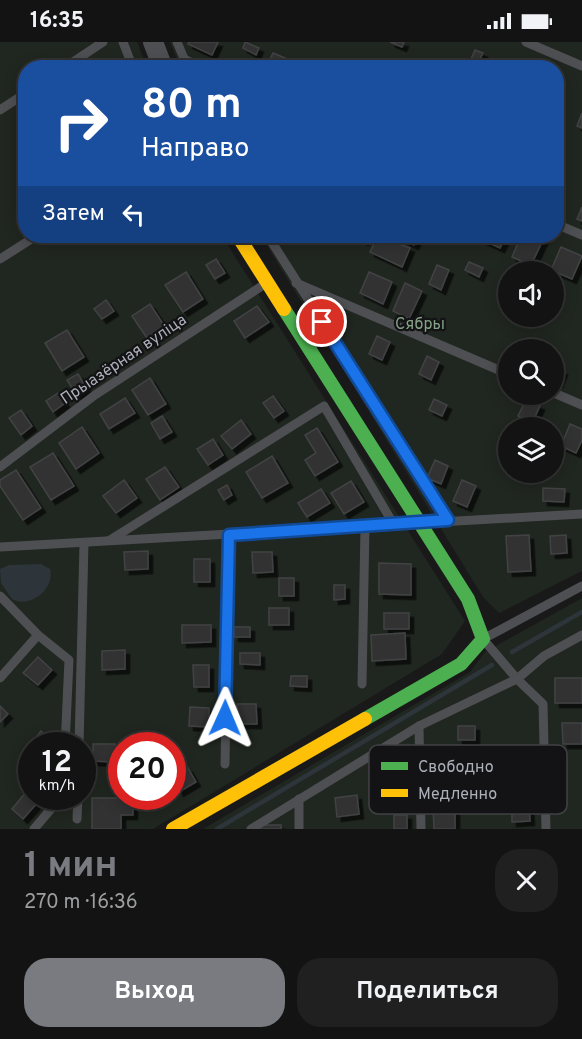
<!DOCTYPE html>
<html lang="ru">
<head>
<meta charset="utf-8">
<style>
  :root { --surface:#131313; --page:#202021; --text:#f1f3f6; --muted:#9d9ea0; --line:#323233; --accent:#797b81 }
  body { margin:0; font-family:Overpass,sans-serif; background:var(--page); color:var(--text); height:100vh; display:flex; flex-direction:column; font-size:22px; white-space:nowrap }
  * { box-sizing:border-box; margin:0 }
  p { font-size:20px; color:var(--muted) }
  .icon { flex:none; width:33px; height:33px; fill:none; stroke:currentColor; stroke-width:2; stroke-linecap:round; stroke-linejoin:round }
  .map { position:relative; height:787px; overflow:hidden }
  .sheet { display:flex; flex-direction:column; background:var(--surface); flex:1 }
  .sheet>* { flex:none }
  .guide { position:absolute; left:18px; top:18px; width:546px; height:183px; border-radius:24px; box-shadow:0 3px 15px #0003,0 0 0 2px var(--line); background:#1a4fa0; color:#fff; overflow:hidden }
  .controls { position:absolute; left:498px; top:219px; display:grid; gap:12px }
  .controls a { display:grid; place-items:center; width:66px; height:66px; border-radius:50%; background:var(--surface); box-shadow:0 3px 15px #0003,0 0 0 2px var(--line); font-size:30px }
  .speed { position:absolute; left:18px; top:690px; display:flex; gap:12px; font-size:30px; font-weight:700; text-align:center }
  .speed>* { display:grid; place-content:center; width:78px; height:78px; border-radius:50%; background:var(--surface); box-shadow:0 3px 15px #0003,0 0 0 2px var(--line); line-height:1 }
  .speed small { font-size:15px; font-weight:400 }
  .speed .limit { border:9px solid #d22; background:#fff; color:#111 }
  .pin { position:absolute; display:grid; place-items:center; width:51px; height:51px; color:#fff; margin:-26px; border:3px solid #fff; border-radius:50%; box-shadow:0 2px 6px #0007 }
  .me { position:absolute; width:66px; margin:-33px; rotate:1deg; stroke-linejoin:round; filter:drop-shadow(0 0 4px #0008) }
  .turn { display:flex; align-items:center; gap:21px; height:126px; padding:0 24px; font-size:27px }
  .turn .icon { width:78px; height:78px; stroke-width:2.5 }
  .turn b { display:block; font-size:42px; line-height:51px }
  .then { display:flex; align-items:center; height:57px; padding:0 24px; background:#0003; gap:12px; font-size:22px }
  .round { display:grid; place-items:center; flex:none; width:63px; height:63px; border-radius:24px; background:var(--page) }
  .headline { display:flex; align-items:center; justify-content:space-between; height:102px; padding:0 24px }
  h1 { font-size:36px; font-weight:700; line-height:45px; color:var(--accent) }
  .cta { display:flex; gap:12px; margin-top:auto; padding:12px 24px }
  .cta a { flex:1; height:69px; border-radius:24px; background:var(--accent); color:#fff; font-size:24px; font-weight:700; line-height:69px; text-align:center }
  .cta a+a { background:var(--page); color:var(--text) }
  .status { display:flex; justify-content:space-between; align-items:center; height:42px; padding:0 30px; background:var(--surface); direction:ltr }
  .status svg { height:16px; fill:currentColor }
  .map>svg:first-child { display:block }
  .green { fill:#202620; fill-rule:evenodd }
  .water { fill:#2d353a }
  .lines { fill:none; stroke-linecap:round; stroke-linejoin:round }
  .stream { stroke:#2d353a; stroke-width:4.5 }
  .building { fill:#323233; stroke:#424345; stroke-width:1.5; filter:url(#shadow) }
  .lane { stroke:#4e4f52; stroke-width:9 }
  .street { stroke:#4e4f52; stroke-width:20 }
  .fast { stroke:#4caf50; stroke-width:14 }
  .slow { stroke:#ffc107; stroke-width:14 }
  .route-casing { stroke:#114b97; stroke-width:15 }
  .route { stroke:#1a73e8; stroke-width:10 }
  .labels { text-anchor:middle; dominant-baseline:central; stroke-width:4.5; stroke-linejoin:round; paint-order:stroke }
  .park-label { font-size:16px; fill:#84a285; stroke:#131315 }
  .street-label { font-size:16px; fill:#acb0b9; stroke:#131315 }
  .key { fill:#131315; stroke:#414246; stroke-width:1.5 }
  .key-label { font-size:16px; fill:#acb0b9 }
</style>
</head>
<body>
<div class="status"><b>16:35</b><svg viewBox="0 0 49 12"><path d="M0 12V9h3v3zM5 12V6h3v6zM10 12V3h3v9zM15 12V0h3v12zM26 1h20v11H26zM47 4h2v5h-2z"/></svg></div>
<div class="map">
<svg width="582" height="787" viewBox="0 0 582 787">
  <defs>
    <filter id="shadow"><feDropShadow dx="4.5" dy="4.5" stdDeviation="0" flood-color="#0009"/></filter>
  </defs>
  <rect width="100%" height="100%" fill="#191919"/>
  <g class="green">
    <path d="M0,0H137L147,25L26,26V194H222L465,579L442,612L153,787H0ZM32,704H82V754H32ZM122,704H172V754H122Z"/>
    <path d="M170,0H582V529L499,571L483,555L261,194H556V26L180,25ZM508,230H554V274H508ZM508,308H554V352H508ZM508,386H554V430H508Z"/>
    <path d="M582,556V787H203L470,630L485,610Z"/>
  </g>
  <path class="water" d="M41,522L50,527C55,547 30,567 12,557L1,541L0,527L9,523Z"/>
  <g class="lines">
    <g class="stream">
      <path d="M512,610L582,570"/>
      <path d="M217,787L492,623"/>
    </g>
  </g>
  <g class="building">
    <path d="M189,0H218L212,13L188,2Z"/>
    <path d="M245,0L259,6L256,13L243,6Z"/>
    <path d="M390,0H404L402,5Z"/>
    <path d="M475,8L483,11L478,21L471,17Z"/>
    <path d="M273,11L297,21L295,26H266Z"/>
    <path d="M517,17L530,23L529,26H513Z"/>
    <path d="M405,20L418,25L402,26Z"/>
    <path d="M582,71V86L577,84Z"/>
    <path d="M582,165V179L577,177Z"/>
    <path d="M355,194H366L364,199Z"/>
    <path d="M378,194L410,206L402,225L370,210Z"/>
    <path d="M405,194L418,195L414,203L403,198Z"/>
    <path d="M484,194H506L500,206L482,198Z"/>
    <path d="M521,194L544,196L531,223L512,215Z"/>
    <path d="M561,205L582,214L572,237L551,228Z"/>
    <path d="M216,217L225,231L215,237L206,223Z"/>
    <path d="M469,220L483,226L479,235L465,228Z"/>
    <path d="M437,223L449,228L441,248L429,242Z"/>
    <path d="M186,230L203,257L183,270L165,243Z"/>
    <path d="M369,230L392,240L383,262L360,251Z"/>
    <path d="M405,241L422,249L409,277L393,269Z"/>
    <path d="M106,258L114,269L102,277L94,267Z"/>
    <path d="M150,262L167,288L149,299L132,274Z"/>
    <path d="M257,264L269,280L245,296L234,279Z"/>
    <path d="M67,288L84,315L62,329L45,301Z"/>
    <path d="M377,294L390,300L382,318L369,312Z"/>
    <path d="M525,301L537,307V308H522Z"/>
    <path d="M427,314L439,320L431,338L419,332Z"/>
    <path d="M554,325L563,329L558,341L554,339Z"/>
    <path d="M78,332L87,347L77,354L67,338Z"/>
    <path d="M150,336L166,362L148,373L132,348Z"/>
    <path d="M58,351L65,361L53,370L46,359Z"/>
    <path d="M273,354L284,369L274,376L263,361Z"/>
    <path d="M125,356L135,371L109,387L100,372Z"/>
    <path d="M434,357L447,363L442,374L429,368Z"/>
    <path d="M526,358L540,364L532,381L518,374Z"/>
    <path d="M21,368L32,384L21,393L9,376Z"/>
    <path d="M162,374L172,390L160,397L151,381Z"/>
    <path d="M241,378L251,392L232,407L221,394Z"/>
    <path d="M570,382L582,387V398L576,411L561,404Z"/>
    <path d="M82,385L99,411L76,427L59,401Z"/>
    <path d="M317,386L338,420L315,434L305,418L316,411L305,393Z"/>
    <path d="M213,397L223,413L208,423L197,407Z"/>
    <path d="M53,411L74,444L51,458L30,425Z"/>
    <path d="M272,414L288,441L262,456L246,430Z"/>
    <path d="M435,418L448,424L441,442L427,436Z"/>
    <path d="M165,425L179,445L160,458L146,437Z"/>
    <path d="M16,428L41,466L23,478L0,444V438Z"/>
    <path d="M124,438L137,456L116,471L103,454Z"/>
    <path d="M462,438L476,444L467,465L453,459Z"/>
    <path d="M351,439L364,460L344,472L331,451Z"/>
    <path d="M227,443L232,453L224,458L218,448Z"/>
    <path d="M543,446L565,447L564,460L543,459Z"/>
    <path d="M321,447L330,461L307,475L298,461Z"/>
    <path d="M529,493L531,529L508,530L506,494Z"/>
    <path d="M566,493L567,511L551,512L550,494Z"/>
    <path d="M148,509V527L125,528L124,510Z"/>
    <path d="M252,510H272L273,530L253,531Z"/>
    <rect x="194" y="517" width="16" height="23"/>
    <path d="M379,521L411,522V553L379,552Z"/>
    <rect x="279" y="536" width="15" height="18"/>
    <path d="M334,543H345V557L334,558Z"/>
    <rect x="269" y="566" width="20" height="17"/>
    <rect x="384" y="571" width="25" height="16"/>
    <path d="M182,583H211V600L182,601Z"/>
    <rect x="234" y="585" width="16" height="10"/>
    <path d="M405,591L406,617L372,619L371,593Z"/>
    <path d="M125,608V627L102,628V609Z"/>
    <path d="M240,611H260V623L240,622Z"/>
    <path d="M38,615L52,628L38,643L23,631Z"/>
    <path d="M193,623H209V645H194Z"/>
    <path d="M291,634H307V645L290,644Z"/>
    <rect x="555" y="636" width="27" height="25"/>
    <path d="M237,662H256L257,682H238Z"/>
    <path d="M0,664L8,672L0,680Z"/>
    <path d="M190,665L209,666V685L189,684Z"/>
    <path d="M562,681H582V702H563Z"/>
    <rect x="458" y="684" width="17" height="14"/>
    <path d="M41,689L53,699L49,704L32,706L29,704Z"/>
    <path d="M93,702H115L114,720L93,719Z"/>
    <path d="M188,726L196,740L179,750L172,735Z"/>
    <path d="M26,750L38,760L23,777L12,767Z"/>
    <path d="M357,753L359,772L337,775L335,756Z"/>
    <path d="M92,756H133V773H121V787H92Z"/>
    <path d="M529,760L530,779L512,780V761Z"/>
    <path d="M433,765H455V787H434Z"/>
    <rect x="394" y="773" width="13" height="14"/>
    <rect x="261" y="783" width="20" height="4"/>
  </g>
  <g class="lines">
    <g class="lane">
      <path d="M123,0L133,26"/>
      <path d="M177,0L188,26"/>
      <path d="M526,0L582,24"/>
      <path d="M184,17L203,26"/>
      <path d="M64,26L103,0"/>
      <path d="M0,68L26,51"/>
      <path d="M556,182L582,193"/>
      <path d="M268,194L448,478"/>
      <path d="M0,217L36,194"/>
      <path d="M296,241L508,332"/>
      <path d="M554,351L582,363"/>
      <path d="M0,425L95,353L265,242"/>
      <path d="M110,498L324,364L394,483"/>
      <path d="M0,505L582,472"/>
      <path d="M582,544L483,597L517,637L544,614L582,593"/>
      <path d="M0,554L38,593L69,618L65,704"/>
      <path d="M0,636L38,593"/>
      <path d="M362,642L365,485"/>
      <path d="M419,684L421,787"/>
      <path d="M79,704L84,501"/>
      <path d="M225,722L229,493"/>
      <path d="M299,757V787"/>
      <path d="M77,777L78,754"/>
      <path d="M34,787L62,754"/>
      <path d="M251,787L419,684L517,637L543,662L546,787"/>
    </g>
    <path class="street" d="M153,0L163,26"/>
    <path class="fast" d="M284,267L468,557L483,597L461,622L365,677"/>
    <g class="slow">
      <path d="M238,194L284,267"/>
      <path d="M173,787L365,677"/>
    </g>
  </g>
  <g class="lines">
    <defs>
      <path id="route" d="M225,676L229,493L448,478L322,280"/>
    </defs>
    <use href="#route" class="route-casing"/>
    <use href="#route" class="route"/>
  </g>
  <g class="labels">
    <g class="park-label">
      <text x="420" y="283">Сябры</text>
    </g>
    <g class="street-label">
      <text transform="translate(124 318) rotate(-34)">Прыазёрная вуліца</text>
    </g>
  </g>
  <rect x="369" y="703" width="198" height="69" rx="9" class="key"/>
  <rect x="381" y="720" width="27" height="8" fill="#4caf50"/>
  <rect x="381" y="747" width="27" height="8" fill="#ffc107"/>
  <g class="key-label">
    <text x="418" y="730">Свободно</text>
    <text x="418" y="757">Медленно</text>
  </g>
</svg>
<div class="controls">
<a><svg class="icon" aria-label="sound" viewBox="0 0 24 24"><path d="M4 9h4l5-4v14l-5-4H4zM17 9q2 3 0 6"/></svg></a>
<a><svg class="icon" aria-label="search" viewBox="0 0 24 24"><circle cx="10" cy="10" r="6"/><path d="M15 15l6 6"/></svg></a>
<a><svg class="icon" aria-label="layers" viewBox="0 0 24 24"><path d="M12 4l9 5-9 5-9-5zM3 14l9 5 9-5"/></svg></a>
</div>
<div class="speed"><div>12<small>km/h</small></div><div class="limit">20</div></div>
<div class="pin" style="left:322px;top:280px;background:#d93025"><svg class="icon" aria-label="arrive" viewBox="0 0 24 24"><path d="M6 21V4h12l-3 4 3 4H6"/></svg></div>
<svg class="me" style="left:225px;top:676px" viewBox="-20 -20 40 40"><path d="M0-17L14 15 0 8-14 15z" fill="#1a73e8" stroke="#fff" stroke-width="4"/></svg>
<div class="guide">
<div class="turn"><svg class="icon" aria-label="right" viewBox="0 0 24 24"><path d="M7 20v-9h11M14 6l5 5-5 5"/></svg><div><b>80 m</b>Направо</div></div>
<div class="then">Затем<svg class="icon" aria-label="left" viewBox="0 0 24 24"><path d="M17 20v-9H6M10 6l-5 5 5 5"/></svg></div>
</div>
</div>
<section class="sheet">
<div class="headline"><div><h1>1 мин</h1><p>270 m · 16:36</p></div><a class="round"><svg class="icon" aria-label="close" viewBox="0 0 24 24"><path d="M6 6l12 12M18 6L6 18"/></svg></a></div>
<div class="cta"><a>Выход</a><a>Поделиться</a></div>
</section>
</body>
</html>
